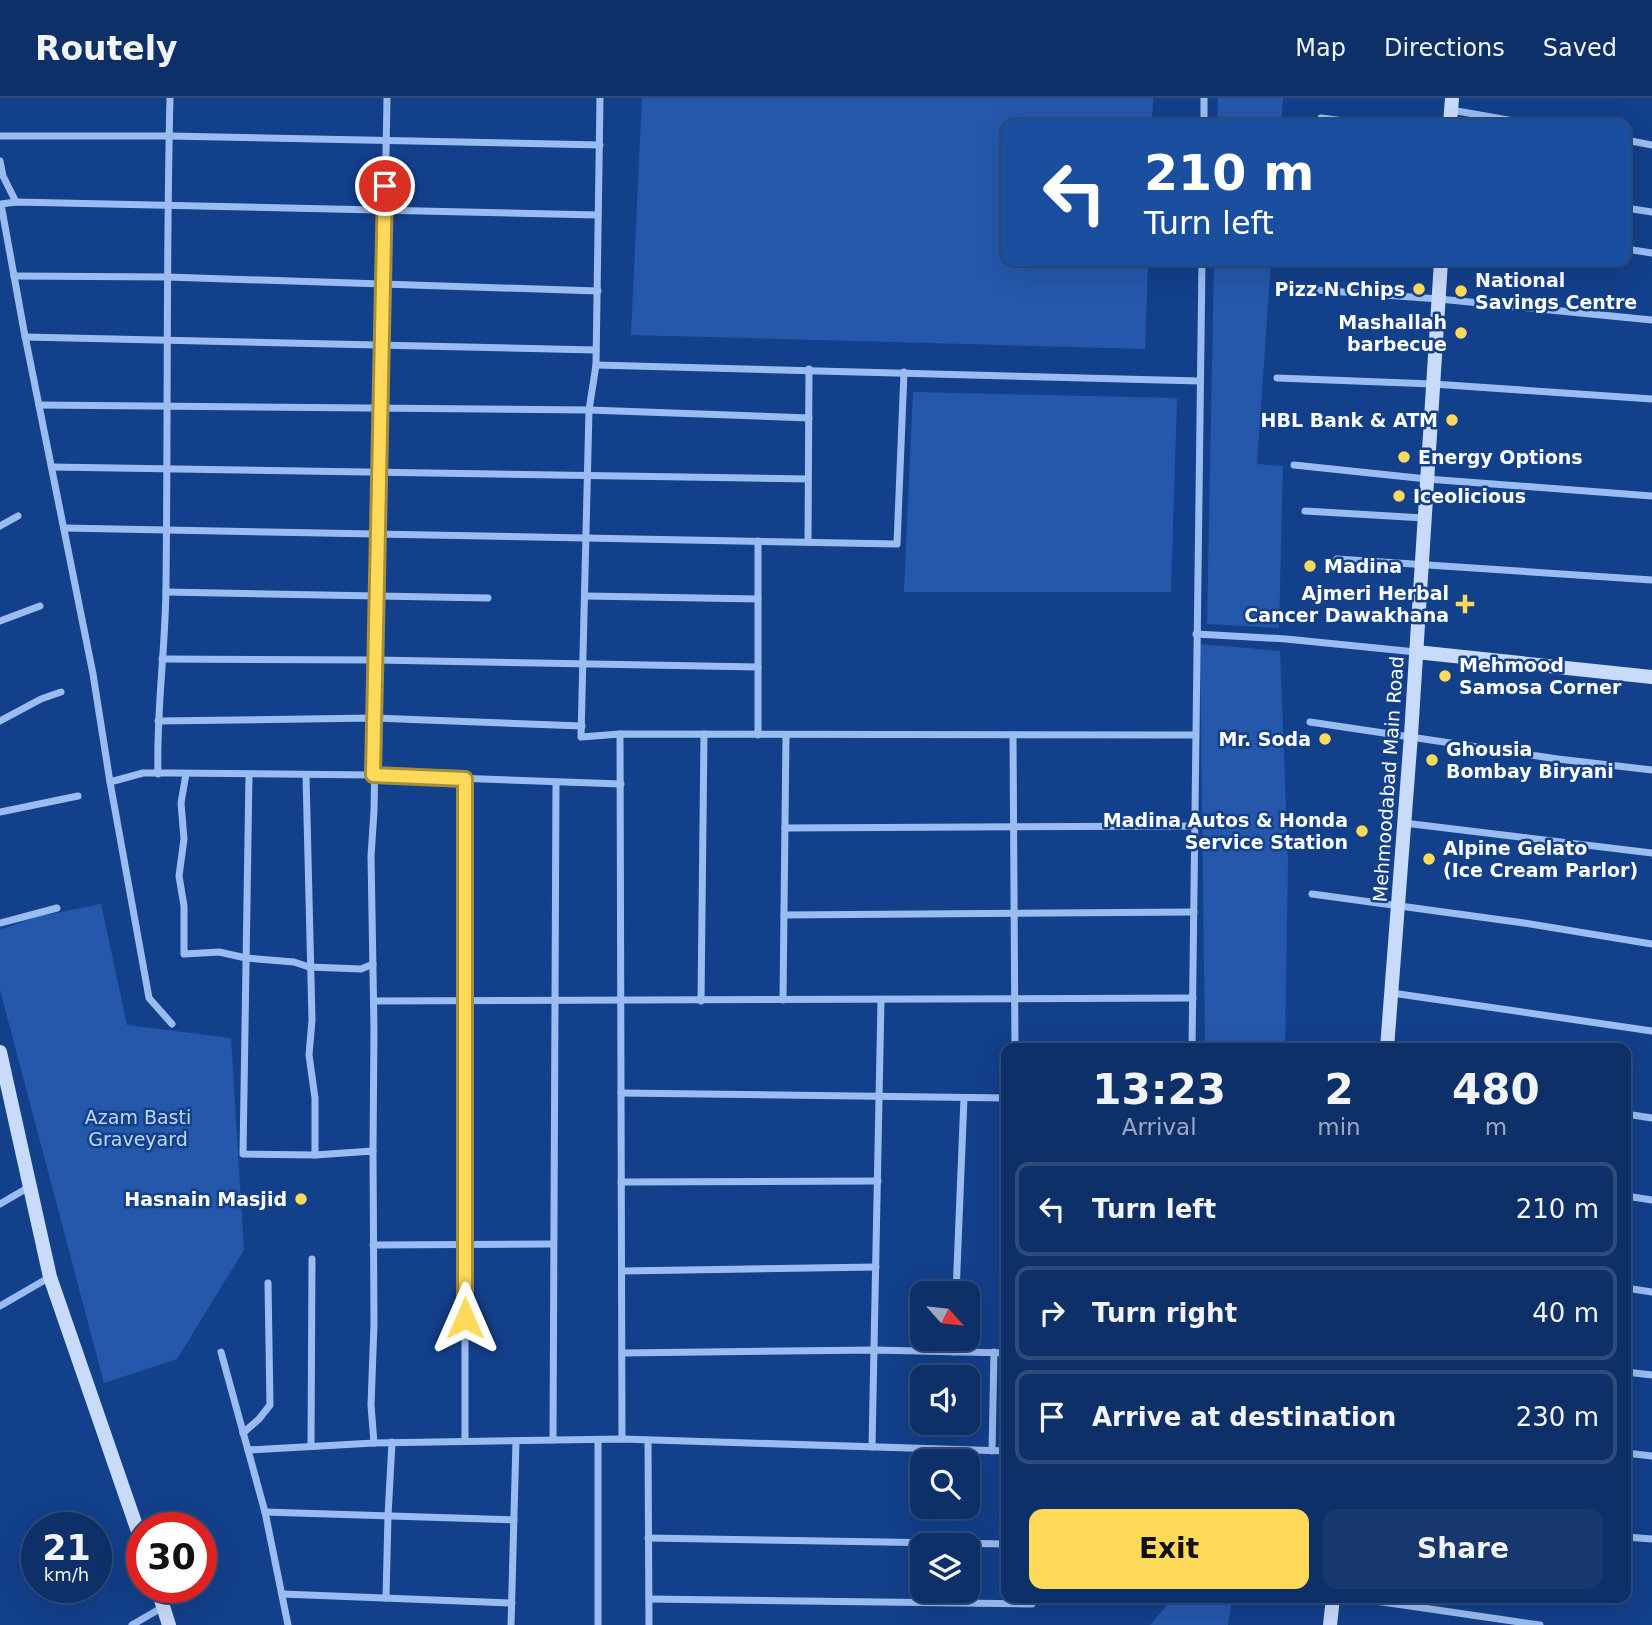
<!DOCTYPE html>
<html lang="en">
<head>
<meta charset="utf-8">
<style>
  :root { --surface:#0e3068; --page:#17386e; --text:#f1f3f6; --muted:#9ba9c0; --line:#2e4b7c; --accent:#ffda5a }
  body { margin:0; font-family:"DejaVu Sans",sans-serif; background:var(--page); color:var(--text); height:100vh; display:flex; flex-direction:column; font-size:26px; white-space:nowrap }
  * { box-sizing:border-box; margin:0 }
  p { font-size:23px; color:var(--muted) }
  .icon { flex:none; width:38px; height:38px; fill:none; stroke:currentColor; stroke-width:2; stroke-linecap:round; stroke-linejoin:round }
  .map { position:relative; flex:1; overflow:hidden }
  .details { position:absolute; left:1001px; top:945px; width:630px; height:560px; display:flex; flex-direction:column; background:var(--surface); border-radius:14px; box-shadow:0 7px 28px #0002,0 0 0 2px var(--line) }
  .details>* { flex:none }
  .top-card { position:absolute; left:1001px; top:21px; width:630px; height:147px; border-radius:14px; box-shadow:0 7px 28px #0002,0 0 0 2px var(--line); background:#1a4fa0; color:#fff; overflow:hidden }
  .needle { width:46px; rotate:117deg }
  .buttons { position:absolute; left:910px; top:1183px; display:grid; gap:14px }
  .buttons a { display:grid; place-items:center; width:70px; height:70px; border-radius:14px; background:var(--surface); box-shadow:0 7px 28px #0002,0 0 0 2px var(--line); font-size:35px }
  .speed { position:absolute; left:21px; top:1414px; display:flex; gap:14px; font-size:35px; font-weight:700; text-align:center }
  .speed>* { display:grid; place-content:center; width:91px; height:91px; border-radius:50%; background:var(--surface); box-shadow:0 7px 28px #0002,0 0 0 2px var(--line); line-height:1 }
  .speed small { font-size:18px; font-weight:400 }
  .speed .limit { border:10px solid #d22; background:#fff; color:#111 }
  .pin { position:absolute; display:grid; place-items:center; width:60px; height:60px; color:#fff; margin:-30px; border:4px solid #fff; border-radius:50%; box-shadow:0 2px 7px #0007 }
  .me { position:absolute; width:77px; margin:-38px; rotate:0deg; stroke-linejoin:round; filter:drop-shadow(0 0 5px #0008) }
  .turn { display:flex; align-items:center; gap:24px; height:147px; padding:0 28px; font-size:32px }
  .turn .icon { width:91px; height:91px; stroke-width:2.5 }
  .turn b { display:block; font-size:49px; line-height:60px }
  .eta { display:flex; justify-content:space-evenly; align-items:center; height:119px; text-align:center }
  .eta b { font-size:42px; font-weight:800; line-height:49px }
  .primary-button { display:flex; gap:14px; margin-top:auto; padding:14px 28px }
  .primary-button a { flex:1; height:80px; border-radius:14px; background:var(--accent); color:#111; font-size:28px; font-weight:800; line-height:80px; text-align:center }
  .primary-button a+a { background:var(--page); color:var(--text) }
  ul { padding:0; list-style:none }
  li { display:flex; align-items:center; gap:21px; height:94px; margin:0 14px 10px; padding:0 14px; border:4px solid var(--line); border-radius:14px }
  li div { flex:1 }
  li b { display:block; font-size:26px }
  li em { font-style:normal }
  header { display:flex; align-items:center; gap:42px; box-sizing:border-box; height:98px; padding:0 35px; background:var(--surface); border-bottom:2px solid var(--line) }
  header strong { font-size:33px }
  nav { display:flex; gap:38px; margin-inline-start:auto; font-size:24px }
  .map>svg:first-child { display:block }
  .green { fill:#2558ab }
  .lines { fill:none; stroke-linecap:round; stroke-linejoin:round }
  .street { stroke:#9bbcf1; stroke-width:7 }
  .secondary { stroke:#c9dbfb; stroke-width:14 }
  .route-casing { stroke:#a68e3a; stroke-width:18 }
  .route { stroke:#ffda5a; stroke-width:12 }
  .poi-dot { fill:#ffda5a; stroke:#13408b; stroke-width:2.5 }
  .labels { text-anchor:middle; dominant-baseline:central; stroke-width:5; stroke-linejoin:round; paint-order:stroke }
  .poi-label { font-size:19px; font-weight:bold; fill:#fff; stroke:#13408b; text-anchor:start }
  .street-label { font-size:19px; fill:#fff; stroke:#13408b }
  .park-label { font-size:19px; fill:#c1d8fc; stroke:#13408b }
</style>
</head>
<body>
<header>
<strong>Routely</strong>
<nav><a>Map</a><a>Directions</a><a>Saved</a></nav>
</header>
<div class="map">
<svg width="1652" height="1527" viewBox="0 0 1652 1527">
  <rect width="100%" height="100%" fill="#13408b"/>
  <g class="green">
    <path d="M642,0H1153L1152,26H1006V163H1148L1145,251L631,237Z"/>
    <path d="M1218,0H1283L1281,26H1217Z"/>
    <path d="M1214,163H1271L1257,366L1283,368L1279,530L1207,526Z"/>
    <path d="M913,294L1177,300L1171,494H904Z"/>
    <path d="M1200,546L1280,553L1288,762L1285,950H1205Z"/>
    <path d="M101,806L127,927L231,940L244,1152L177,1261L104,1285L0,892V832L36,819Z"/>
    <path d="M1173,1500H1232L1228,1527H1150Z"/>
  </g>
  <g class="lines">
    <g class="street">
      <path d="M600,0L596,267L589,312L581,639L620,636L1195,637"/>
      <path d="M1451,12L1532,26"/>
      <path d="M1321,20L1368,26"/>
      <path d="M1204,26V0"/>
      <path d="M0,38H169L600,47"/>
      <path d="M1626,42L1652,47"/>
      <path d="M0,63L3,78L16,104"/>
      <path d="M1626,110L1652,114"/>
      <path d="M1626,151L1652,155"/>
      <path d="M14,178L167,179L598,193"/>
      <path d="M1302,191L1439,201L1652,222"/>
      <path d="M25,239L596,252"/>
      <path d="M596,267L1199,283"/>
      <path d="M1277,280L1433,286L1652,301"/>
      <path d="M39,307L589,312L809,320"/>
      <path d="M1294,367L1427,381L1652,398"/>
      <path d="M52,369L808,381"/>
      <path d="M1305,413L1424,420"/>
      <path d="M0,428L18,418"/>
      <path d="M64,430L897,446L904,274"/>
      <path d="M808,444L809,271"/>
      <path d="M1337,461L1652,482"/>
      <path d="M166,494L488,500"/>
      <path d="M585,498L758,501"/>
      <path d="M0,523L40,508"/>
      <path d="M1196,536L1286,541L1416,554"/>
      <path d="M162,561L376,562L758,569"/>
      <path d="M0,623L41,601L61,594"/>
      <path d="M158,623L374,620L582,628"/>
      <path d="M1310,624L1558,661L1652,672"/>
      <path d="M620,636L622,1341"/>
      <path d="M758,637V443"/>
      <path d="M1013,637L1015,950"/>
      <path d="M158,676C156,612 166,548 166,485C168,323 166,162 170,0"/>
      <path d="M186,676L181,705L184,741L179,778L184,808V856L219,854L246,860L294,864L309,869L361,871L373,866"/>
      <path d="M249,677L243,1056L315,1057L373,1053L374,1226L371,1307L374,1345"/>
      <path d="M306,678L312,922L309,957L315,1000V1057"/>
      <path d="M465,681V1343"/>
      <path d="M110,684L143,675H172L373,677L621,686"/>
      <path d="M0,714L78,698"/>
      <path d="M1404,725L1652,755"/>
      <path d="M785,730L1194,728"/>
      <path d="M1312,796L1524,825L1652,846"/>
      <path d="M784,817L1194,814"/>
      <path d="M0,825L57,810"/>
      <path d="M1392,895L1652,933"/>
      <path d="M783,902L786,637"/>
      <path d="M374,903L1193,900"/>
      <path d="M701,903L704,636"/>
      <path d="M172,926L149,900L110,684L93,576L24,233L1,106L16,104L598,117"/>
      <path d="M1192,950L1202,163"/>
      <path d="M621,995L1006,1000"/>
      <path d="M1626,1016L1652,1020"/>
      <path d="M373,1053L374,931L371,758L374,713L387,0"/>
      <path d="M621,1084L878,1083"/>
      <path d="M1626,1098L1652,1102"/>
      <path d="M0,1106L29,1089"/>
      <path d="M373,1147L553,1146"/>
      <path d="M622,1173L876,1169"/>
      <path d="M1626,1190L1652,1194"/>
      <path d="M956,1195L964,1000"/>
      <path d="M0,1208L50,1179"/>
      <path d="M221,1254L265,1414L288,1527"/>
      <path d="M954,1254L955,1241"/>
      <path d="M622,1255L874,1252L1006,1255"/>
      <path d="M1626,1274L1652,1277"/>
      <path d="M243,1335L259,1321L270,1307L268,1185"/>
      <path d="M553,1342L556,684"/>
      <path d="M648,1342L649,1527"/>
      <path d="M311,1348L312,1161"/>
      <path d="M872,1349L881,902"/>
      <path d="M248,1352L374,1345L622,1341L1006,1353"/>
      <path d="M992,1353L994,1254"/>
      <path d="M1626,1355L1652,1358"/>
      <path d="M265,1414L514,1422"/>
      <path d="M1626,1439L1652,1441"/>
      <path d="M648,1440L1006,1446"/>
      <path d="M282,1496L512,1505"/>
      <path d="M386,1500L388,1418L392,1344"/>
      <path d="M1355,1500L1540,1527"/>
      <path d="M649,1501L1032,1506"/>
      <path d="M132,1527L163,1509"/>
      <path d="M511,1527L516,1343"/>
      <path d="M598,1527V1342"/>
    </g>
    <g class="secondary">
      <path d="M1450,26L1452,0"/>
      <path d="M1416,554L1652,579"/>
      <path d="M1387,950L1411,637L1441,163"/>
      <path d="M0,954L50,1179L142,1445"/>
      <path d="M157,1489L169,1527"/>
      <path d="M1330,1527L1333,1500"/>
    </g>
  </g>
  <g class="lines">
    <defs>
      <path id="route" d="M385,88L373,677L465,681V1220"/>
    </defs>
    <use href="#route" class="route-casing"/>
    <use href="#route" class="route"/>
  </g>
  <g class="poi-dot">
    <circle cx="1419" cy="191" r="7"/>
    <circle cx="1461" cy="193" r="7"/>
    <circle cx="1461" cy="235" r="7"/>
    <circle cx="1452" cy="322" r="7"/>
    <circle cx="1404" cy="359" r="7"/>
    <circle cx="1399" cy="398" r="7"/>
    <circle cx="1310" cy="468" r="7"/>
    <path d="M1461.5 495.5h7v7h7v7h-7v7h-7v-7h-7v-7h7z"/>
    <circle cx="1445" cy="578" r="7"/>
    <circle cx="1325" cy="641" r="7"/>
    <circle cx="1432" cy="662" r="7"/>
    <circle cx="1362" cy="733" r="7"/>
    <circle cx="1429" cy="761" r="7"/>
    <circle cx="301" cy="1101" r="7"/>
  </g>
  <g class="labels">
    <g class="poi-label">
      <text x="1475" y="182">National<tspan x="1475" dy="22">Savings Centre</tspan></text>
      <text x="1405" y="191" text-anchor="end">Pizz N Chips</text>
      <text x="1447" y="224" text-anchor="end">Mashallah<tspan x="1447" dy="22">barbecue</tspan></text>
      <text x="1438" y="322" text-anchor="end">HBL Bank &amp; ATM</text>
      <text x="1418" y="359">Energy Options</text>
      <text x="1413" y="398">Iceolicious</text>
      <text x="1324" y="468">Madina</text>
      <text x="1449" y="495" text-anchor="end">Ajmeri Herbal<tspan x="1449" dy="22">Cancer Dawakhana</tspan></text>
      <text x="1459" y="567">Mehmood<tspan x="1459" dy="22">Samosa Corner</tspan></text>
      <text x="1311" y="641" text-anchor="end">Mr. Soda</text>
      <text x="1446" y="651">Ghousia<tspan x="1446" dy="22">Bombay Biryani</tspan></text>
      <text x="1348" y="722" text-anchor="end">Madina Autos &amp; Honda<tspan x="1348" dy="22">Service Station</tspan></text>
      <text x="1443" y="750">Alpine Gelato<tspan x="1443" dy="22">(Ice Cream Parlor)</tspan></text>
      <text x="287" y="1101" text-anchor="end">Hasnain Masjid</text>
    </g>
    <g class="street-label">
      <text transform="translate(1388 681) rotate(-86)">Mehmoodabad Main Road</text>
    </g>
    <g class="park-label">
      <text x="138" y="1019">Azam Basti<tspan x="138" dy="22">Graveyard</tspan></text>
    </g>
  </g>
</svg>
<div class="buttons">
<a><svg class="needle" viewBox="-14 -14 28 28"><path d="M0-13l5 13h-10z" fill="#e53935"/><path d="M0 13l5-13h-10z" fill="#9ba9c0"/></svg></a>
<a><svg class="icon" aria-label="sound" viewBox="0 0 24 24"><path d="M4 9h4l5-4v14l-5-4H4zM17 9q2 3 0 6"/></svg></a>
<a><svg class="icon" aria-label="search" viewBox="0 0 24 24"><circle cx="10" cy="10" r="6"/><path d="M15 15l6 6"/></svg></a>
<a><svg class="icon" aria-label="layers" viewBox="0 0 24 24"><path d="M12 4l9 5-9 5-9-5zM3 14l9 5 9-5"/></svg></a>
</div>
<div class="speed"><div>21<small>km/h</small></div><div class="limit">30</div></div>
<div class="pin" style="left:385px;top:88px;background:#d93025"><svg class="icon" aria-label="arrive" viewBox="0 0 24 24"><path d="M6 21V4h12l-3 4 3 4H6"/></svg></div>
<svg class="me" style="left:465px;top:1220px" viewBox="-20 -20 40 40"><path d="M0-17L14 15 0 8-14 15z" fill="#ffda5a" stroke="#fff" stroke-width="4"/></svg>
<div class="top-card">
<div class="turn"><svg class="icon" aria-label="left" viewBox="0 0 24 24"><path d="M17 20v-9H6M10 6l-5 5 5 5"/></svg><div><b>210 m</b>Turn left</div></div>
</div>
<section class="details">
<div class="eta">
<div><b>13:23</b><p>Arrival</p></div>
<div><b>2</b><p>min</p></div>
<div><b>480</b><p>m</p></div>
</div>
<ul>
<li><svg class="icon" aria-label="left" viewBox="0 0 24 24"><path d="M17 20v-9H6M10 6l-5 5 5 5"/></svg><div><b>Turn left</b></div><em>210 m</em></li>
<li><svg class="icon" aria-label="right" viewBox="0 0 24 24"><path d="M7 20v-9h11M14 6l5 5-5 5"/></svg><div><b>Turn right</b></div><em>40 m</em></li>
<li><svg class="icon" aria-label="arrive" viewBox="0 0 24 24"><path d="M6 21V4h12l-3 4 3 4H6"/></svg><div><b>Arrive at destination</b></div><em>230 m</em></li>
</ul>
<div class="primary-button"><a>Exit</a><a>Share</a></div>
</section>
</div>
</body>
</html>
